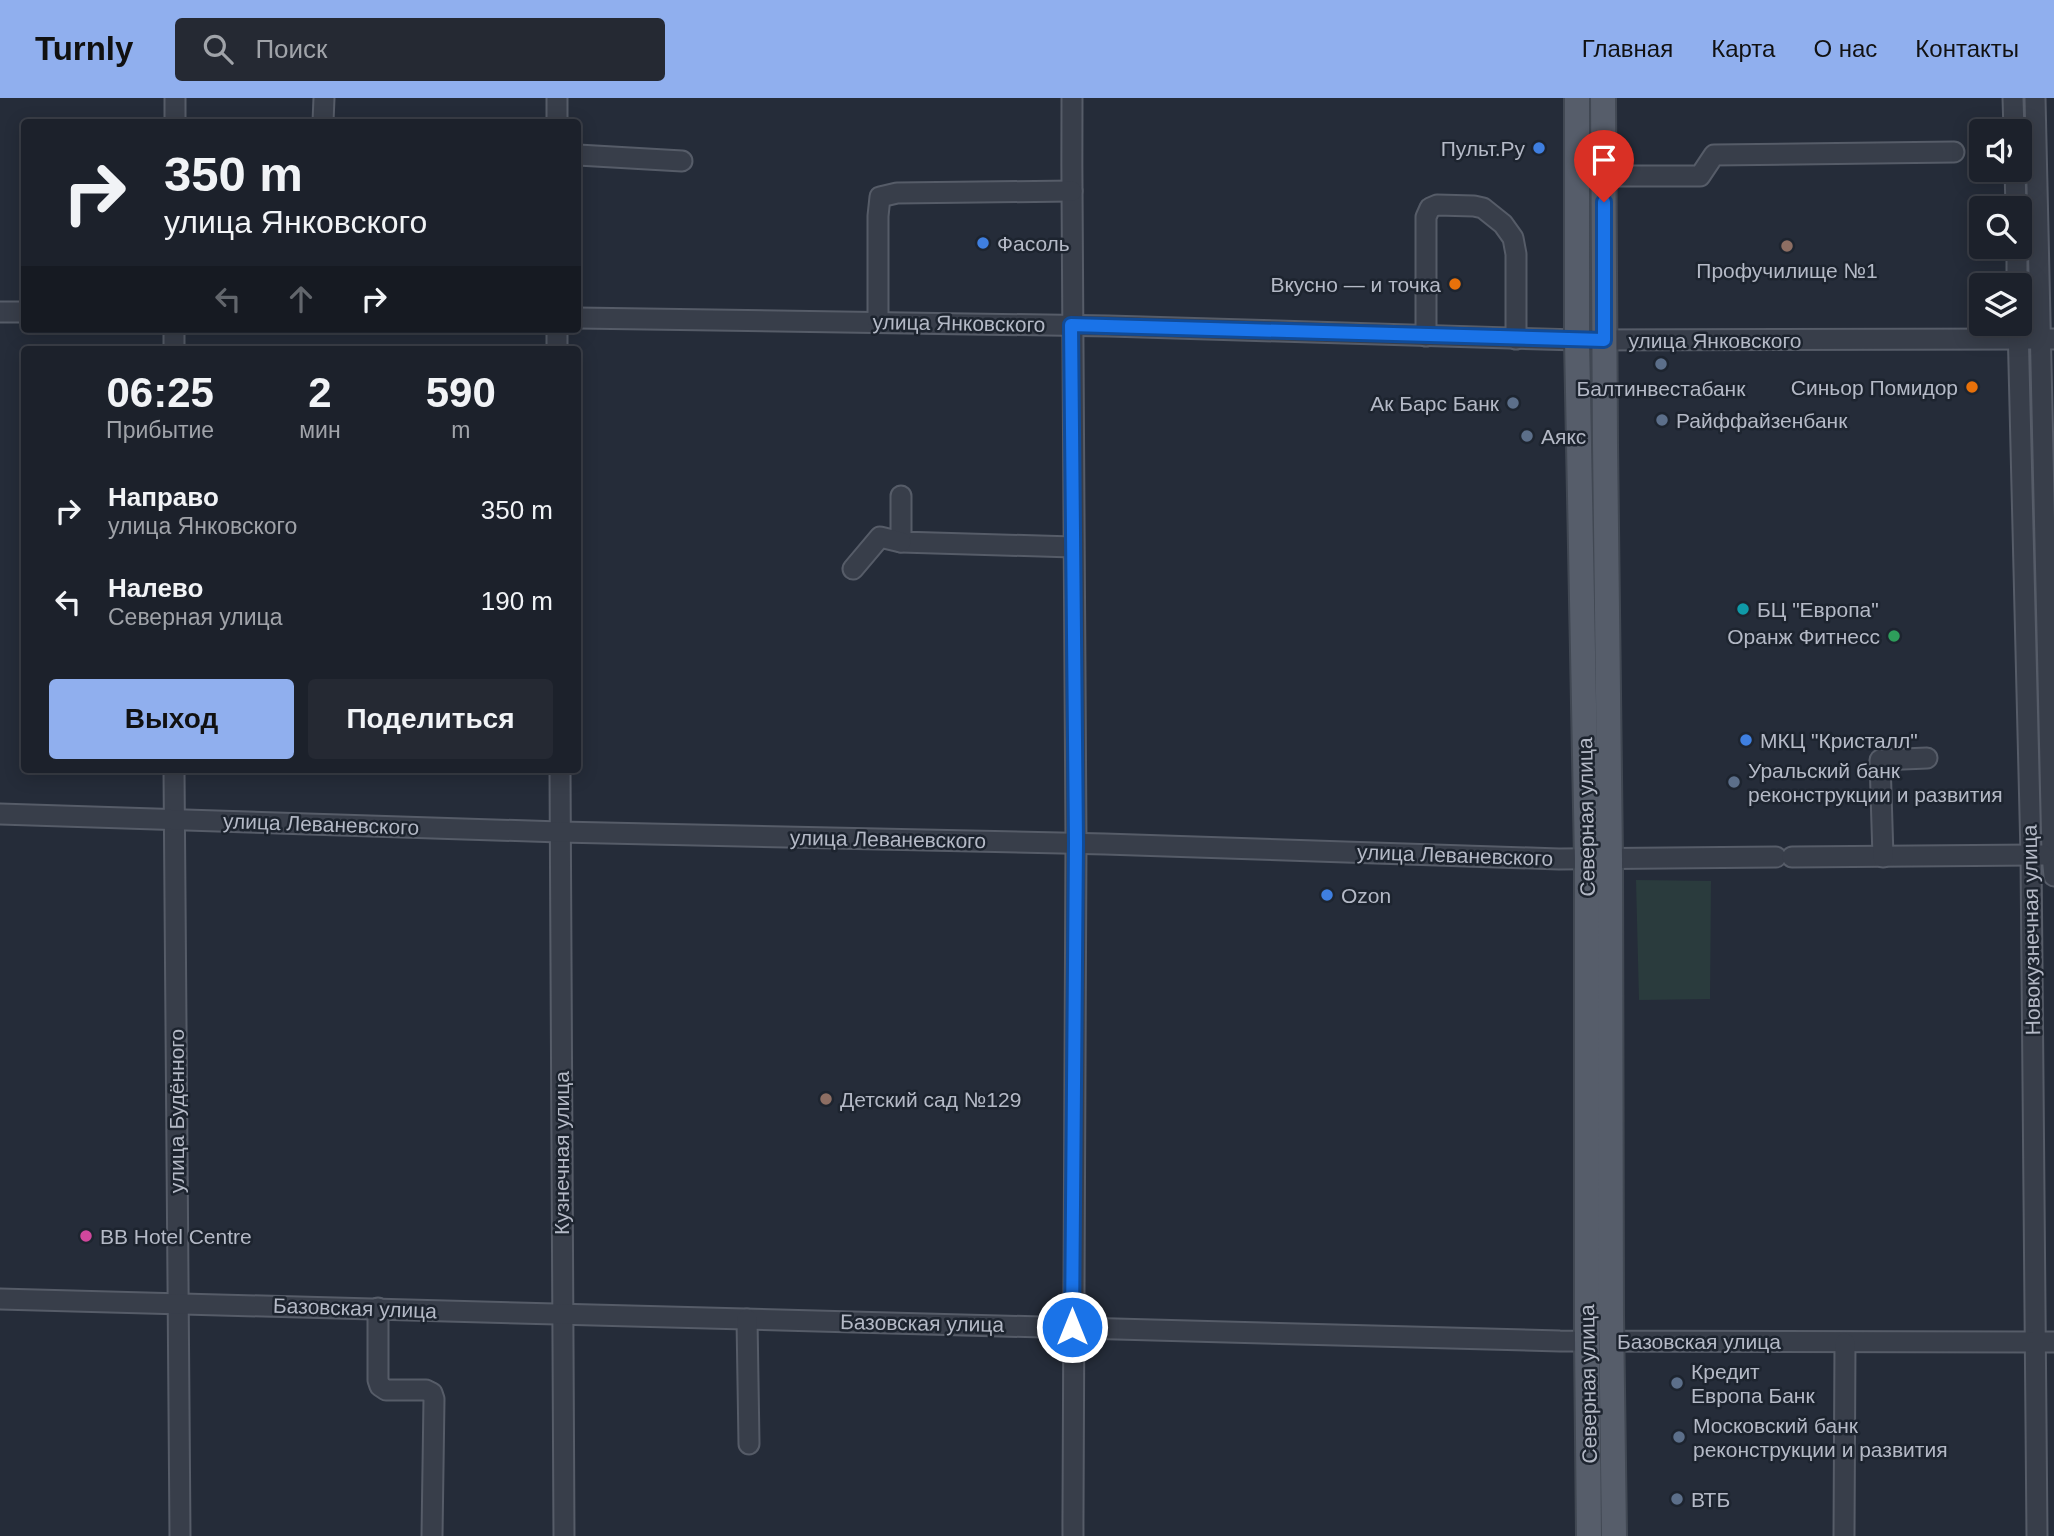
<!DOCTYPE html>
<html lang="ru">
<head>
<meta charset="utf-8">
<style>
  :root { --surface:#1c212b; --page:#252933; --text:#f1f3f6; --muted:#a0a3a9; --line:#3a3e47; --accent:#90afee }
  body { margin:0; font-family:Helvetica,sans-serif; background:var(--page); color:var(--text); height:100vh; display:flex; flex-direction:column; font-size:26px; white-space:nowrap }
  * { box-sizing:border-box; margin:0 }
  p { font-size:23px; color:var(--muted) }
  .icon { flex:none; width:38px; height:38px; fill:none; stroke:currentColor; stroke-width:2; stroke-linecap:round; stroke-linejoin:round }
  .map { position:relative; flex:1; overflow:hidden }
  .side { position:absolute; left:21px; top:248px; width:560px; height:427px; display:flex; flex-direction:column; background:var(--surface); border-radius:7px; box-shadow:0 4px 18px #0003,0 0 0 2px var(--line) }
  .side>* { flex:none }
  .guide { position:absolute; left:21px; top:21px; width:560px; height:214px; border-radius:7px; box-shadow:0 4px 18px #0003,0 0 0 2px var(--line); background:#1c212b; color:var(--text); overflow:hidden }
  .fabs { position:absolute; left:1969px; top:21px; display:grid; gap:14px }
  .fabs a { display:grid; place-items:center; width:63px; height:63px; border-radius:7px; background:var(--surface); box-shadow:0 4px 18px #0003,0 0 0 2px var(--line); font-size:35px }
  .pin { position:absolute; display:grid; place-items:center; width:60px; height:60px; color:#fff; margin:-72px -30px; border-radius:50% 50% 50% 0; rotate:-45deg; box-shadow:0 0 7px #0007 }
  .pin .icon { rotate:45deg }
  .me { position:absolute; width:77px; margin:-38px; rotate:0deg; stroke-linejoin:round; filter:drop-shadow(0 0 5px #0008) }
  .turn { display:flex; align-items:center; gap:24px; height:147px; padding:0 28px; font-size:32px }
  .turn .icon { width:91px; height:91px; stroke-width:2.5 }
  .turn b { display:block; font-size:49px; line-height:60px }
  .lanes { display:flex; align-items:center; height:66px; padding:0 28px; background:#0003; justify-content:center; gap:35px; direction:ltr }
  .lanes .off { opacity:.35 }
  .eta { display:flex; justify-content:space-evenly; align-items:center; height:119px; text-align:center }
  .eta b { font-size:42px; font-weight:600; line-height:49px }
  .action { display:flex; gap:14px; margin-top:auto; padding:14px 28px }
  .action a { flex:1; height:80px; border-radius:7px; background:var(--accent); color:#111; font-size:28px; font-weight:600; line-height:80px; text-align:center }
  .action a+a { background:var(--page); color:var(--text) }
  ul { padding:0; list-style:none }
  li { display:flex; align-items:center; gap:21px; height:91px; padding:0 28px }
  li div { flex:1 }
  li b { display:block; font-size:26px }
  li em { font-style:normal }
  header { display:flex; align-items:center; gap:42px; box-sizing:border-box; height:98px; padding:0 35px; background:var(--accent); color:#111 }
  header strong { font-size:33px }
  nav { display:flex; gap:38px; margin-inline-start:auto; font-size:24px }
  .search { width:490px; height:63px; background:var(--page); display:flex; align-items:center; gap:18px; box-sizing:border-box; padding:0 24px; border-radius:7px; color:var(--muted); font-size:26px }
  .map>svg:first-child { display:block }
  .green { fill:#2a3b3d }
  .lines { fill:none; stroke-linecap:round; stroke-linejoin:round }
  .minor-casing { stroke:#565c68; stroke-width:23 }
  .major-casing { stroke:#414853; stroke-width:28 }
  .minor { stroke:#383e4a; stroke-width:19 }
  .major { stroke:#565d6a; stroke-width:24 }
  .route-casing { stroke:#114b97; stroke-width:18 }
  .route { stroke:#1a73e8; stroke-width:12 }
  .shop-dot { fill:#3f7fe0; stroke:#1d242f; stroke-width:2.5 }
  .education-dot { fill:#8d6e63; stroke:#1d242f; stroke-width:2.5 }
  .food-dot { fill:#e8710a; stroke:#1d242f; stroke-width:2.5 }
  .service-dot { fill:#5c6f8a; stroke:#1d242f; stroke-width:2.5 }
  .culture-dot { fill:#0f9aa8; stroke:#1d242f; stroke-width:2.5 }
  .leisure-dot { fill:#2e9e5b; stroke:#1d242f; stroke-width:2.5 }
  .hotel-dot { fill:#d1479c; stroke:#1d242f; stroke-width:2.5 }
  .labels { text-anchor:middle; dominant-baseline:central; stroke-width:5; stroke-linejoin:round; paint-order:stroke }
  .poi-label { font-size:21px; fill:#b4b9c6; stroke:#1d242f; text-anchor:start }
  .street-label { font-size:21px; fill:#b4b9c6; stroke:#1d242f }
</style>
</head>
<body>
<header>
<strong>Turnly</strong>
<div class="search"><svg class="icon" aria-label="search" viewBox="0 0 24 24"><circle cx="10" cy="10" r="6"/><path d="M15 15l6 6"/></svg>Поиск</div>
<nav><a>Главная</a><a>Карта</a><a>О нас</a><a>Контакты</a></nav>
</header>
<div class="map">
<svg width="2054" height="1438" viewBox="0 0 2054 1438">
  <rect width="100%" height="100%" fill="#252c39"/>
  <path class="green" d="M1636,782L1711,783L1710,901L1639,902Z"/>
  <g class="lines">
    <defs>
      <g id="minor">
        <path d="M1072,0C1071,248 1076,496 1076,744C1076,976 1072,1207 1073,1438"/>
        <path d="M2013,0L2014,33"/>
        <path d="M2035,0L2052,757L2054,778"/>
        <path d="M175,24V0"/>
        <path d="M323,24L324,0"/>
        <path d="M557,24V0"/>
        <path d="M578,57L682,63"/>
        <path d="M2015,72L2016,110"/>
        <path d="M1603,78H1700L1714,57L1954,54"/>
        <path d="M2017,149V187"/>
        <path d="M0,214H24"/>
        <path d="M578,220L1109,228L1577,242L2054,241"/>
        <path d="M878,224V118L880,99L897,95L1072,93"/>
        <path d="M2018,226L2031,757L2037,1438"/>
        <path d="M174,231V252"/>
        <path d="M557,231V252"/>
        <path d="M1426,238V119L1430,110L1437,107L1474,108L1483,110L1503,126L1513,140L1516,156V241"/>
        <path d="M901,398V444L1073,449"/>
        <path d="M853,471L880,439L901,444"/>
        <path d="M174,672L180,1438"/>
        <path d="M560,672L564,1438"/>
        <path d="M0,716L560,734L1105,746L1559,761L1776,759"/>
        <path d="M1792,759L2043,757"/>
        <path d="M1883,759L1880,662L1927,660"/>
        <path d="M0,1201L1560,1243L2054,1244"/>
        <path d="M378,1210V1282L380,1288L386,1292H426L432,1295L434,1301L432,1438"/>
        <path d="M747,1221L749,1346"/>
        <path d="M1844,1438L1845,1245"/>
      </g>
      <g id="major">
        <path d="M1577,0V242L1587,761V1243L1589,1438"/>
        <path d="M1603,0L1605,346L1610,761L1611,1217L1614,1438"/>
      </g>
    </defs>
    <use href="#minor" class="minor-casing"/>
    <use href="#major" class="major-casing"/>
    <use href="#minor" class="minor"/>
    <use href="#major" class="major"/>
  </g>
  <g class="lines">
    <defs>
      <path id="route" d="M1072,1229L1076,745L1071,227L1604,242V104"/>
    </defs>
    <use href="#route" class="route-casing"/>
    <use href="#route" class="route"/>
  </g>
  <g class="shop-dot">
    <circle cx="1539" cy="50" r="7"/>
    <circle cx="983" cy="145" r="7"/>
    <circle cx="1746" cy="642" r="7"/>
    <circle cx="1327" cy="797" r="7"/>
  </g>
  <g class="education-dot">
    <circle cx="1787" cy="148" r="7"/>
    <circle cx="826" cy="1001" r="7"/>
  </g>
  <g class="food-dot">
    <circle cx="1455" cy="186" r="7"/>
    <circle cx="1972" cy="289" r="7"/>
  </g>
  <g class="service-dot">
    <circle cx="1661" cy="266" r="7"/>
    <circle cx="1513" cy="305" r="7"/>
    <circle cx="1662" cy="322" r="7"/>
    <circle cx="1527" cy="338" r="7"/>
    <circle cx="1734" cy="684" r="7"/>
    <circle cx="1677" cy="1285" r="7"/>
    <circle cx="1679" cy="1339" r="7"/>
    <circle cx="1677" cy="1401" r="7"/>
  </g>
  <circle class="culture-dot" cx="1743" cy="511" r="7"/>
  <circle class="leisure-dot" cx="1894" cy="538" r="7"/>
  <circle class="hotel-dot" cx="86" cy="1138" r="7"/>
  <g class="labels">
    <g class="poi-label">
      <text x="1525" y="50" text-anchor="end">Пульт.Ру</text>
      <text x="997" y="145">Фасоль</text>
      <text x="1787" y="172" text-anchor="middle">Профучилище №1</text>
      <text x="1441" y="186" text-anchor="end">Вкусно — и точка</text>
      <text x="1958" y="289" text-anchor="end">Синьор Помидор</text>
      <text x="1661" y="290" text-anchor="middle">Балтинвестабанк</text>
      <text x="1499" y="305" text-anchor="end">Ак Барс Банк</text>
      <text x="1676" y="322">Райффайзенбанк</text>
      <text x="1541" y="338">Аякс</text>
      <text x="1757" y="511">БЦ "Европа"</text>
      <text x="1880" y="538" text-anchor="end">Оранж Фитнесс</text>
      <text x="1760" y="642">МКЦ "Кристалл"</text>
      <text x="1748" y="672">Уральский банк<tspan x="1748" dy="24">реконструкции и развития</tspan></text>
      <text x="1341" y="797">Ozon</text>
      <text x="840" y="1001">Детский сад №129</text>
      <text x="100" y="1138">BB Hotel Centre</text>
      <text x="1691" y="1273">Кредит<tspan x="1691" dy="24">Европа Банк</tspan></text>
      <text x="1693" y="1327">Московский банк<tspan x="1693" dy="24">реконструкции и развития</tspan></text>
      <text x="1691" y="1401">ВТБ</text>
    </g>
    <g class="street-label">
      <text transform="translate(959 225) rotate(1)">улица Янковского</text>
      <text x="1715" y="242">улица Янковского</text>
      <text transform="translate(1586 719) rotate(-91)">Северная улица</text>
      <text transform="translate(321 726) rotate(2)">улица Леваневского</text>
      <text transform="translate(888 741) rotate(1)">улица Леваневского</text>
      <text transform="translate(1455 757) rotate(2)">улица Леваневского</text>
      <text transform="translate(2031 832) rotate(-91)">Новокузнечная улица</text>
      <text transform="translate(176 1013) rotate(-90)">улица Будённого</text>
      <text transform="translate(561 1055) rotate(-90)">Кузнечная улица</text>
      <text transform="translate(355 1210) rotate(2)">Базовская улица</text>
      <text transform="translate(922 1225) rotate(1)">Базовская улица</text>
      <text x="1699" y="1243">Базовская улица</text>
      <text transform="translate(1588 1286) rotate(-91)">Северная улица</text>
    </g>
  </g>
</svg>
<div class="fabs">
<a><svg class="icon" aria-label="sound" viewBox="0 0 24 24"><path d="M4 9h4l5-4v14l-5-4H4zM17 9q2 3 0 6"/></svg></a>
<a><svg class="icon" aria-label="search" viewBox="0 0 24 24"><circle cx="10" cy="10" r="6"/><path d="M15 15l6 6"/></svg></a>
<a><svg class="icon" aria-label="layers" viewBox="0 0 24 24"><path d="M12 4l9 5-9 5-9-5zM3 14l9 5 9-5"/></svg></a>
</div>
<div class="pin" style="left:1604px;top:104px;background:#d93025"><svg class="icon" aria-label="arrive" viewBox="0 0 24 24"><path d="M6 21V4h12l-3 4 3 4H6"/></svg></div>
<svg class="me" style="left:1072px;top:1229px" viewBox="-20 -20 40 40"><circle r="17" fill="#1a73e8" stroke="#fff" stroke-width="3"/><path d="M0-11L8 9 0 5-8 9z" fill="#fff"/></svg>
<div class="guide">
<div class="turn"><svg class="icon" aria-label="right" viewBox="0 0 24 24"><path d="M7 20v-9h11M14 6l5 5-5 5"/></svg><div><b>350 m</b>улица Янковского</div></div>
<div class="lanes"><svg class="icon off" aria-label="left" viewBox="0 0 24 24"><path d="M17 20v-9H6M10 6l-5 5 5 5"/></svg><svg class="icon off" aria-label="ahead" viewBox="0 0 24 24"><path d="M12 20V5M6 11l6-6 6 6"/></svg><svg class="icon" aria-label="right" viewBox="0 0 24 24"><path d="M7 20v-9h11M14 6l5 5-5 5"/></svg></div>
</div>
<section class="side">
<div class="eta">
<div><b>06:25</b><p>Прибытие</p></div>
<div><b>2</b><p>мин</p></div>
<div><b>590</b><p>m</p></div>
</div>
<ul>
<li><svg class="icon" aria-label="right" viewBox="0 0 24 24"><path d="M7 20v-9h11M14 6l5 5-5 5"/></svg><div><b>Направо</b><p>улица Янковского</p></div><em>350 m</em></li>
<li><svg class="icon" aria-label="left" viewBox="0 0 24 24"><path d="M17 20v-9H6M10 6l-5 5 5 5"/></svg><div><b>Налево</b><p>Северная улица</p></div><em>190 m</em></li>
</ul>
<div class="action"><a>Выход</a><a>Поделиться</a></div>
</section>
</div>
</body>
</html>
